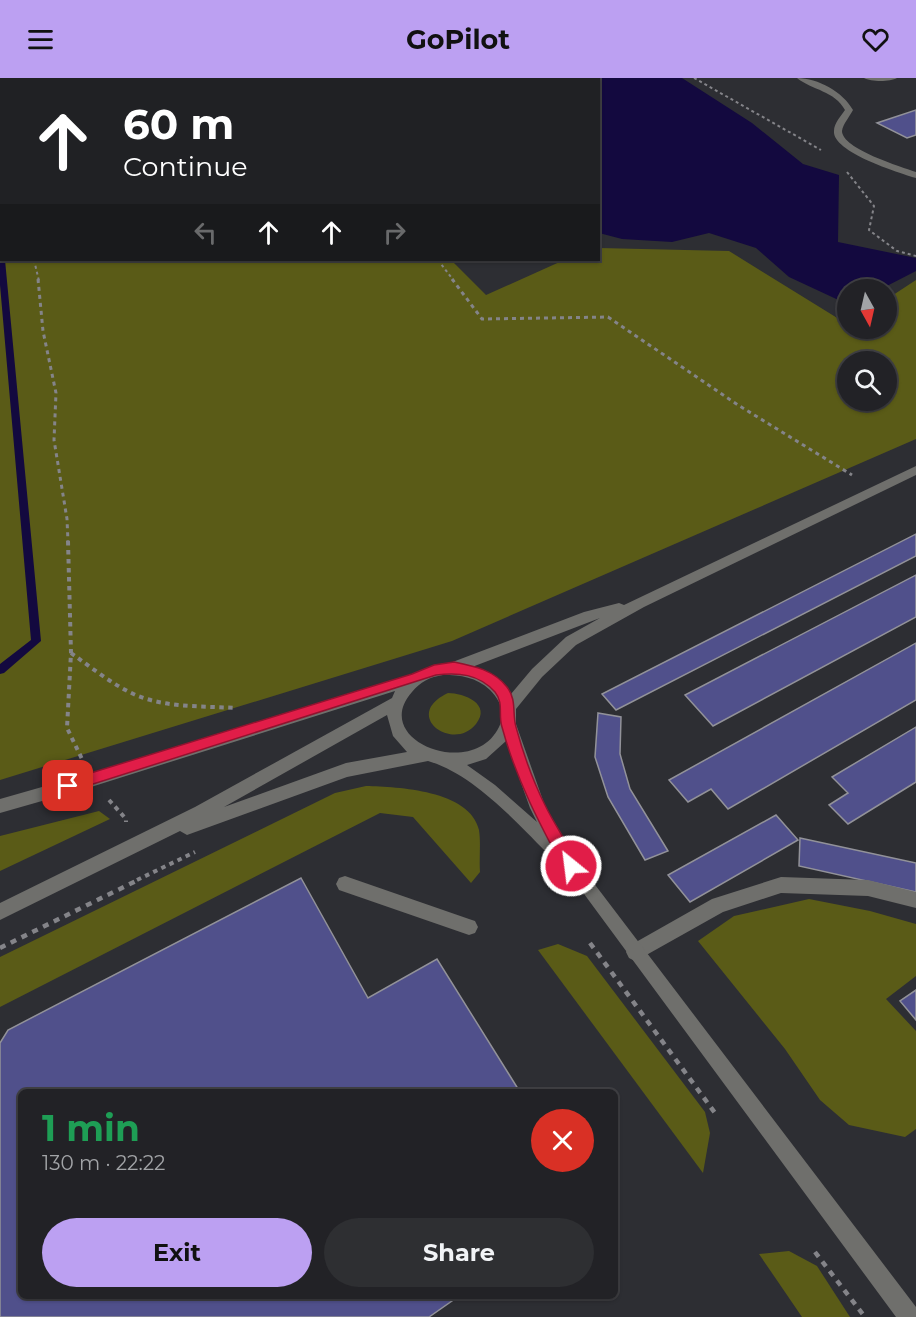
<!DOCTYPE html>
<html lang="en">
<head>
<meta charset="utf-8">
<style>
  :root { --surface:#222226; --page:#2e2f32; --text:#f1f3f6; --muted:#a2a4a7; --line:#3f3f43; --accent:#bca0f2 }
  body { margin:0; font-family:Montserrat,sans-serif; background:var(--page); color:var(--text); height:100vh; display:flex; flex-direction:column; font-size:22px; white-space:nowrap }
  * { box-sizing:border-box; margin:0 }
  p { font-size:20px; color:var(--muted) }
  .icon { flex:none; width:33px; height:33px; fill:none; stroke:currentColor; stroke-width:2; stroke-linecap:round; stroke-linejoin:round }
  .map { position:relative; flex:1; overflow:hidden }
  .panel { position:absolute; left:18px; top:1011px; width:600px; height:210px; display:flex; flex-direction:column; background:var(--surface); border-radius:9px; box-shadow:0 2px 4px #0004,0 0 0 2px var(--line) }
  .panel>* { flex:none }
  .banner { position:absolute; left:0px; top:0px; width:600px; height:183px; box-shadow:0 2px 4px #0004,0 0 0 2px var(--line); background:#202124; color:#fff; overflow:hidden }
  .needle { width:39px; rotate:172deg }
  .controls { position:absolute; left:837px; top:201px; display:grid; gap:12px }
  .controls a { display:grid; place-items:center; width:60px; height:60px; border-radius:50%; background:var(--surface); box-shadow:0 2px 4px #0004,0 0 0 2px var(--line); font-size:30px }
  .pin { position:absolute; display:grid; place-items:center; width:51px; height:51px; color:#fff; margin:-26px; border-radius:12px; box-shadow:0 3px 9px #0006 }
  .me { position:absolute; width:66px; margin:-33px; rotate:331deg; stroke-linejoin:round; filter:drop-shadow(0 0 4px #0008) }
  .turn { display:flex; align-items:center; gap:21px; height:126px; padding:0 24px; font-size:27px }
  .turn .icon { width:78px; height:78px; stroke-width:2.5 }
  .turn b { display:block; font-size:42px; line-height:51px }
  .lanes { display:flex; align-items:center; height:57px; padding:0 24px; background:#0003; justify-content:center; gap:30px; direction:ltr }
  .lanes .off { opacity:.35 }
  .round { display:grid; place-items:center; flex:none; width:63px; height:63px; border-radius:32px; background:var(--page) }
  .summary { display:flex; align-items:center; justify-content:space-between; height:102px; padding:0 24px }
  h1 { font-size:36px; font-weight:700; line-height:45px; color:#1e9e55 }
  .primary-button { display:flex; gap:12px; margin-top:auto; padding:12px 24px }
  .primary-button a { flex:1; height:69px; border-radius:36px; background:var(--accent); color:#111; font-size:24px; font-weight:700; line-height:69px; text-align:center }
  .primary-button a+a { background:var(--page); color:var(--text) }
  header { display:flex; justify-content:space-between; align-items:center; height:78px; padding:0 24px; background:var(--accent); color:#111; font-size:27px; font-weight:700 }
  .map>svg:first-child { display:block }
  .green { fill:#5a5b17; fill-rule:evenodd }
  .water { fill:#13093f }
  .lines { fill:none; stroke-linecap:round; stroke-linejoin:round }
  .stream { fill:#13093f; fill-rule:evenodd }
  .building { fill:#50508b; stroke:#929299; stroke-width:1.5 }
  .path-far3 { stroke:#848489; stroke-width:2; stroke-dasharray:3 3; stroke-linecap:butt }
  .path-far2 { stroke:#848489; stroke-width:3; stroke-dasharray:4 4; stroke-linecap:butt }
  .path-far1 { stroke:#848489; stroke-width:4; stroke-dasharray:4.5 4.5; stroke-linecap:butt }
  .path { stroke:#848489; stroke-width:4.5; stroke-dasharray:6 6; stroke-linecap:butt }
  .service { fill:#6f6f6c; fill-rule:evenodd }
  .tertiary { fill:#6f6f6c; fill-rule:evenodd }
  .route { fill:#e11d48; stroke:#92132f; stroke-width:1.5 }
</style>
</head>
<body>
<header><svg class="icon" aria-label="menu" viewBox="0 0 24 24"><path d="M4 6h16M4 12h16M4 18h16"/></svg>GoPilot<svg class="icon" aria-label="heart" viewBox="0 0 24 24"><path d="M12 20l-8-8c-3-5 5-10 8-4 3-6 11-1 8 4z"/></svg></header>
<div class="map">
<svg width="916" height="1239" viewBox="0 0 916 1239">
  <rect width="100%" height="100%" fill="#2d2e33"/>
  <g class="green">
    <path d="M0,0L4,1L2,2V182H451L486,217L564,182H598L599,170L729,173L847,246L848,250H886L887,221L916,202V361L452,563L0,702ZM848,284H886V322H848Z"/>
    <path d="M448,615C464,615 492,626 476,646C453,675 401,637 448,615Z"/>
    <path d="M366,708C398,709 470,712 479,752C481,765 479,781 480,794L471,805L413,739L380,735L0,929V879L335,715Z"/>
    <path d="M99,733L110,741L0,793V758Z"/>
    <path d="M809,821L870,833L916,846V898L886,921L916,953V1051L905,1059L849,1047L820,1022L785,971L698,863L734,838Z"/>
    <path d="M558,866L587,878L705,1034L710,1055L703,1095L538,872Z"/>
    <path d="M789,1173L817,1188L850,1239H802L759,1176Z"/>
  </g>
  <path class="water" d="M328,0H682L752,45L803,86L839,97L838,164L916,180V193L881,211L848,212L847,226L789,199L756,170L709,155L672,164L622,161L599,155L598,2Z"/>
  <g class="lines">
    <g class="stream">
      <path d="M0,58L2,59V68L0,69Z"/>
      <path d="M0,165H2V182H5L41,563L4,595L0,596V586L31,562L0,207Z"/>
    </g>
  </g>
  <g class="building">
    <rect x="26" y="0" width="161" height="2"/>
    <path d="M916,32V57L907,60L877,45Z"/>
    <path d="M916,456V478L616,632L602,616Z"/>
    <path d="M916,497V539L713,648L685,617Z"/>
    <path d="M916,565V622L728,731L711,711L688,724L669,702Z"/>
    <path d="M598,635L621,639L620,676L630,711L668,773L645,782L608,719L595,679Z"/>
    <path d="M916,649V704L848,746L829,727L848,715L832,699Z"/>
    <path d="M776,737L798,762L690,824L668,797Z"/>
    <path d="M800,760L916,785V814L799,788Z"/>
    <path d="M301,800L368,920L437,881L520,1014H21V1218H459L429,1239H0V965L8,952Z"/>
    <path d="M916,912V942L900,923Z"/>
  </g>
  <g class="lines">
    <g class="path-far3">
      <path d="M694,0L821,72"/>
      <path d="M847,94L874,128L869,152L897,173L916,178"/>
      <path d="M34,182L39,203"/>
      <path d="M438,182L454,203"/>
    </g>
    <g class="path-far2">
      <path d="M38,201L43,253L56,315L54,362L67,441L68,464"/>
      <path d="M452,201L482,241L608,239L738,327L852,397"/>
    </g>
    <g class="path-far1">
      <path d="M68,463L71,575L67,650L82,681"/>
      <path d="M71,575C92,590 114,608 138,618C169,630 204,628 236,630"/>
      <path d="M109,722L126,741V744"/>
      <path d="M137,802L195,774"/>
    </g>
    <g class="path">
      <path d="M590,865L715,1035"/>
      <path d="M0,870L140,801"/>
      <path d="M815,1174L865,1239"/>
    </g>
    <g class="service">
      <path d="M797,0C818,0 843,14 853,32C850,38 843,46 842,53C842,71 902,89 916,94V100C899,95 832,74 834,53C834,45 841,38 845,32C835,13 812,12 797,0Z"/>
      <path d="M864,0H897C890,4 871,4 864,0Z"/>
      <path d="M345,798L469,841L475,843L478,849L475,855L469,857L339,812L336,806L339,800Z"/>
      <path d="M781,799L868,802L916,814V830L868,818L781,815L723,834L641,880L635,883L629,880L626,874L629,868L712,821Z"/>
    </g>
    <path class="tertiary" d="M916,388V397L644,529L576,567L542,599L516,631V646L545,728L577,783L916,1229V1239H896L559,782L552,780C519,747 474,696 428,683L347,699L187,757L180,753L0,842V825L195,729L392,620L395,613L91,709L0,735V721L91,695L412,596L431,588L450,585L584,534L619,525L624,527ZM600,540L566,559L532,591L511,616L495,599L472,589ZM443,597C461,597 476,599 490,612C500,622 506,635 499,649C473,703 369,662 412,614C420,604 430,599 443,597ZM387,637L393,658L407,674L346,685L224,729ZM506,663L530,730L537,744L495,707L467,687L486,681Z"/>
  </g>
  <path class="route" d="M454,584C474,588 494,592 507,609C517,622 512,635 516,649C523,675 533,703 545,727C555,748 569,767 579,788L576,793L571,795L565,793C540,747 516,701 502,649C498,637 504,625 495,614C479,596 458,594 436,597L68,714L63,713L61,708L63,704L68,702L412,596L434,587Z"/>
</svg>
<div class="controls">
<a><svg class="needle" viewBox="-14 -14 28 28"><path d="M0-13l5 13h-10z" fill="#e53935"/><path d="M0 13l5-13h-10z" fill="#a2a4a7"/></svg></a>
<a><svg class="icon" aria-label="search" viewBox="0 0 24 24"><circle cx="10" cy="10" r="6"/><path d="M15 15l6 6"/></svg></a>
</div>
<div class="pin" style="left:68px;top:708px;background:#d93025"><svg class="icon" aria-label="arrive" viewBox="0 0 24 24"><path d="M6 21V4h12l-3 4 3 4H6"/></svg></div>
<svg class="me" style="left:571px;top:788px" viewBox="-20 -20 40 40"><circle r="17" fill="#e11d48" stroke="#fff" stroke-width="3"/><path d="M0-11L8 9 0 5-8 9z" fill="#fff"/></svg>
<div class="banner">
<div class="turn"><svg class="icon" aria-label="ahead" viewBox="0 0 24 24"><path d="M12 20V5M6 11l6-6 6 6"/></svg><div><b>60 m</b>Continue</div></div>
<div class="lanes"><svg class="icon off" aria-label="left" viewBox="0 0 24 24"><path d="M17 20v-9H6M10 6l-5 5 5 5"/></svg><svg class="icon" aria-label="ahead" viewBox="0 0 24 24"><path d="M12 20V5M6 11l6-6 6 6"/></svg><svg class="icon" aria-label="ahead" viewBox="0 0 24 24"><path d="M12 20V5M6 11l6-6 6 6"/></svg><svg class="icon off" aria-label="right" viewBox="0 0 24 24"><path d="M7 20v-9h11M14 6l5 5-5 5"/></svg></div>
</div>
<section class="panel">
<div class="summary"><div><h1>1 min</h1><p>130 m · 22:22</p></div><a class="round" style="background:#d93025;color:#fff"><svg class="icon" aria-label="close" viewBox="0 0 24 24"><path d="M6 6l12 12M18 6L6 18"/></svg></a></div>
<div class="primary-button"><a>Exit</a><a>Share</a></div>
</section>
</div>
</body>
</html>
